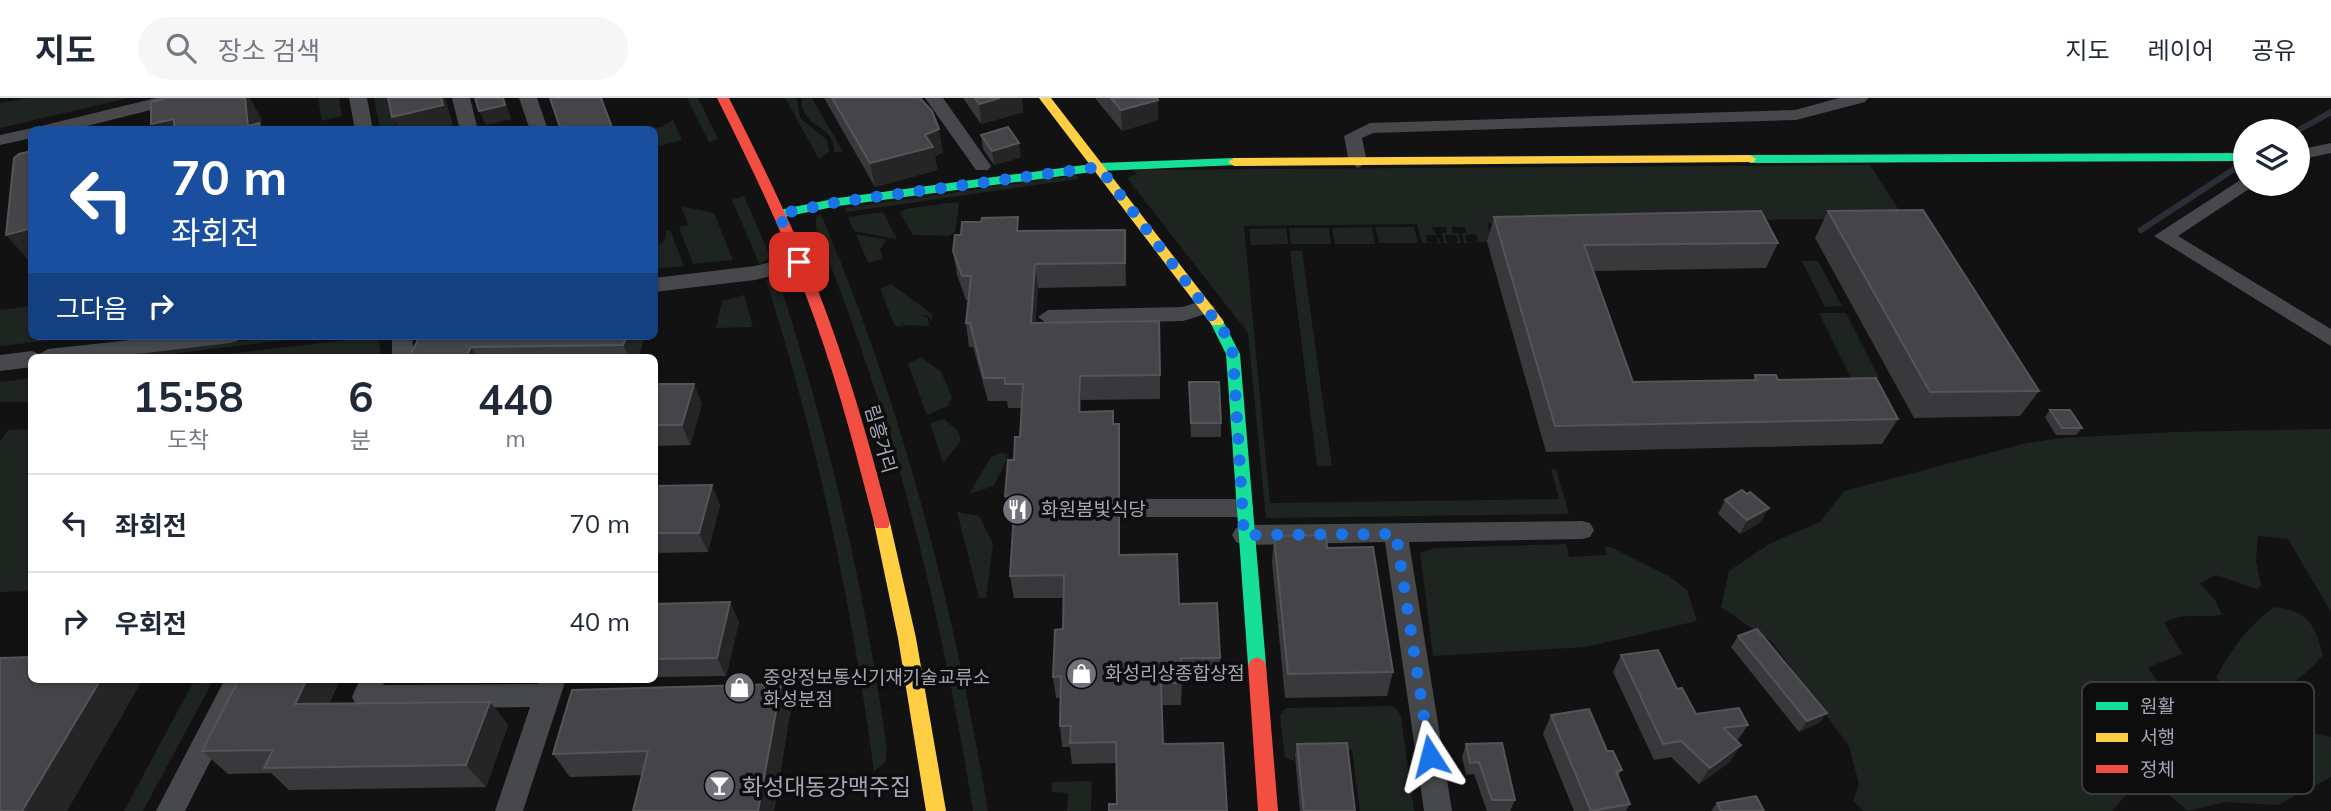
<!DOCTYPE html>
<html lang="ko">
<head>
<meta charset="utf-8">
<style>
  :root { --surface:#fff; --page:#f6f6f7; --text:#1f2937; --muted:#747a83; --line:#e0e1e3 }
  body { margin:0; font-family:Mulish,"Noto Sans KR",sans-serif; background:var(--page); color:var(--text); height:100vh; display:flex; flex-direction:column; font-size:26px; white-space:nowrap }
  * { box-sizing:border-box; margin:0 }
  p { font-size:23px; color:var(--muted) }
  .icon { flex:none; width:38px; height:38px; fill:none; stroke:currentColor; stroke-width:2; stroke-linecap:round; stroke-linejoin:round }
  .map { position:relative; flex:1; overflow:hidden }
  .panel { position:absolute; left:28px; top:256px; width:630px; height:329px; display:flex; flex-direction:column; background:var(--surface); border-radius:10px; box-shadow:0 2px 5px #0004 }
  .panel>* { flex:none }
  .hud { position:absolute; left:28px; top:28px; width:630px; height:214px; border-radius:10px; box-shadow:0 2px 5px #0004; background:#1a4fa0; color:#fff; overflow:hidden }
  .controls { position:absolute; left:2233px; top:21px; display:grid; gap:14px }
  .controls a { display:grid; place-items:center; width:77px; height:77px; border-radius:50%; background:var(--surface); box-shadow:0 2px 5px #0004; font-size:35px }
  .pin { position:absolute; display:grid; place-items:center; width:60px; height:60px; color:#fff; margin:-30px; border-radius:14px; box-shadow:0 4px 10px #0006 }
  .me { position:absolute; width:77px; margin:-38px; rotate:351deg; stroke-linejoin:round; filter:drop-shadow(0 0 5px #0008) }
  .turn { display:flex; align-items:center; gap:24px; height:147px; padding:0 28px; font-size:32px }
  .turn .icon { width:91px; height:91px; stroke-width:2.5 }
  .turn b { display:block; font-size:49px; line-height:60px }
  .then { display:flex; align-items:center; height:66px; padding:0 28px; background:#0003; gap:14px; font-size:26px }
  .eta { display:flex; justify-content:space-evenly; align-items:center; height:119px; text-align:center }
  .eta b { font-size:42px; font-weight:700; line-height:49px }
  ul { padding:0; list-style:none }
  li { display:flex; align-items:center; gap:21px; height:98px; padding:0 28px; border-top:2px solid var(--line) }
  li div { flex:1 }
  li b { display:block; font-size:26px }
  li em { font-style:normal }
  header { display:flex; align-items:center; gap:42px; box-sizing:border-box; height:98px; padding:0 35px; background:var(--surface); border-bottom:2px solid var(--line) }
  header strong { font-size:33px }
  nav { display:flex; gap:38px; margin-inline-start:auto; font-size:24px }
  .search { width:490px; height:63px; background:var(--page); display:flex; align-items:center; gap:18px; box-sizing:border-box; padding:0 24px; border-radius:38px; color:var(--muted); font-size:26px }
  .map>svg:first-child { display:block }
  .green { fill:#1e2420 }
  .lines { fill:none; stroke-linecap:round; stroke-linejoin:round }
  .stream { stroke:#2a2f37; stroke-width:6 }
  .street { fill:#47484b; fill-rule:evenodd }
  .fast { fill:#16e098; fill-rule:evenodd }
  .slow { fill:#ffcf43; fill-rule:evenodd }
  .jam { fill:#f24e42; fill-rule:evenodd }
  .wall { fill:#39393c }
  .shaded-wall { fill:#252526 }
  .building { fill:#454549; stroke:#545459; stroke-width:2 }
  .route { stroke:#1a73e8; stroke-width:12; stroke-dasharray:0 21.6 }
  .labels { text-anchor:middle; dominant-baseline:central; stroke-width:7; stroke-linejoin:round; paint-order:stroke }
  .street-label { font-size:19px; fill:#a4a6b3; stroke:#0d0d0e }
  .poi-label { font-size:19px; fill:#a4a6b3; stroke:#0d0d0e; text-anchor:start }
  .near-poi-label { font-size:23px; fill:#a4a6b3; stroke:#0d0d0e; text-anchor:start }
  .key { fill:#0d0d0e; stroke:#3a3b40; stroke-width:2 }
  .key-label { font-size:19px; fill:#a4a6b3 }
</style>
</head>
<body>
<header>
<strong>지도</strong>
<div class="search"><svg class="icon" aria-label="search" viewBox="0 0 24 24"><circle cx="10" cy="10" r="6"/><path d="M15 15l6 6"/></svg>장소 검색</div>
<nav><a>지도</a><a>레이어</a><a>공유</a></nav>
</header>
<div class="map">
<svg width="2331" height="713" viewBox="0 0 2331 713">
  <rect width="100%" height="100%" fill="#121213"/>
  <g class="green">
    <path d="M29,0H129L0,30V5Z"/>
    <path d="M318,0H339L342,18L322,23Z"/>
    <path d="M374,0H389L396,31H380Z"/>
    <path d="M687,0H698L718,41L709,44Z"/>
    <path d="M785,0H797L800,20L827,42L829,54L819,61Z"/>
    <path d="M802,0H812L843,54H834C837,27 798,29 802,0Z"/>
    <path d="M673,22L682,42L656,49L654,32L648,30L662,29Z"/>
    <path d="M1870,67L1904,120L1487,125L1492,144H1474L1478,143L1476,136L1465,137L1467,144L1471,145H1464L1462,135H1467L1465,129H1451L1453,135H1459L1461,145H1454L1458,143L1456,137H1445L1447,144L1451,145H1444L1442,135H1447L1446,129H1432L1441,145H1434L1438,144L1436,137H1426L1427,144L1431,145H1422L1417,126L1244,128L1270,405L1559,401L1551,371H1556L1569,416L1266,420L1248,235L1127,80L1137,76L1133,72Z"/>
    <path d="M1077,77L1078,81L846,114L844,110Z"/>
    <path d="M744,98L770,158L760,167L732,102Z"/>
    <path d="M955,104L959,106L955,134L949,138L913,137L900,115L905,111Z"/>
    <path d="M681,108L714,115L733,162L693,166L679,129L688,127Z"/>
    <path d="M883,114L897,141L854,133L848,119Z"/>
    <path d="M821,116C903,310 953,505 988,713H973C941,511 894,321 816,131V120Z"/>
    <path d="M1372,129L1375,146H1335L1332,130Z"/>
    <path d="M1375,129H1414L1418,145H1379Z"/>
    <path d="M1286,130L1288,146L1251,147L1249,131Z"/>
    <path d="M1289,130H1329L1331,146H1291Z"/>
    <path d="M670,132L684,168L655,171V149L665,143L666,133Z"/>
    <path d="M856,136L886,142L880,152L883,161L868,165Z"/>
    <path d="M1290,153H1302L1332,368H1317Z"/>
    <path d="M1802,163H1818L1842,208L1825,209Z"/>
    <path d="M766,182L781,190C830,341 865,494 887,651L885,665L874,673C851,502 818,346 766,182Z"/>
    <path d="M891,186L932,216V224L929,218L920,216L928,220L929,228L904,227L901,223L904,229L895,228L880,191Z"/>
    <path d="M744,197L753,229L716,230L722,203Z"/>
    <path d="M31,208L32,238H89L0,248V212Z"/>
    <path d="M1819,215H1846L1879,280H1851Z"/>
    <path d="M287,238H320L145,259H112Z"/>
    <path d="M371,239L379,241L381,259H205Z"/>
    <path d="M921,259L941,274L952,299L948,308L927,317L908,266Z"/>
    <path d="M31,280V304H0V284Z"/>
    <path d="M944,321L958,333L961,343L943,365L930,325Z"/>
    <path d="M31,331V493L0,494V343L8,332Z"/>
    <path d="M2331,331V514L2288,441L2258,438L2256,463L2261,487L2257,491L2216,477L2200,485L2215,502L2222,517C2201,520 2181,514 2164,525L2183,556L2148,569L2155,581L2186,596L2190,623L2112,713H1864L1853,703L1859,686L1849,648L1772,544L1721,509L1729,473L1769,446L1820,424L1844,393L2027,345L2062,340L2173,334Z"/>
    <path d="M1000,355L1007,356L1008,359L994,388L969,396L991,359Z"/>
    <path d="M957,414L979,418L993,446L986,500H979Z"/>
    <path d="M1566,446L1569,459L1607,457L1605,449H1611L1670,479L1687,492L1697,523L1586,549L1433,558L1420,455L1435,450Z"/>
    <path d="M2275,509C2309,514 2314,526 2323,557C2304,580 2280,595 2252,604L2232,595L2216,580C2228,555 2251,524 2275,509Z"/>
    <path d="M195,581H214L143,713H124Z"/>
    <path d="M1391,608L1397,611L1401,619L1414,713H1360L1352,652L1304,653V657L1294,658V663L1285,659L1280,617L1286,610Z"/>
    <path d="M2277,615L2312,635L2331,639V679L2278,707L2225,704L2188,713L2162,691L2185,661L2210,637L2229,635L2253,652L2278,651V638L2270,621Z"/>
    <path d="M1092,683L1091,713H1067L1068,695L1052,694V684Z"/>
  </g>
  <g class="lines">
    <g class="stream">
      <path d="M2297,33L2331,14"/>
      <path d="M2141,132L2245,64"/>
    </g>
    <g class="street">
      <path d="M156,0H186L183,4L71,32H32V40L0,47V37L32,30L38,31L41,28Z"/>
      <path d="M349,0H367L373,32H355Z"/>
      <path d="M452,0H470L478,32H460Z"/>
      <path d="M519,0H537L548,32H530Z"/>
      <path d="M925,0H943L991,68L988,72H976Z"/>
      <path d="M1839,0H1868L1865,4L1796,22L1373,35L1362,40L1367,64L1358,70L1349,64L1344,38L1370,25L1795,12Z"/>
      <path d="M2331,45V55L2298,62V52Z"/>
      <path d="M2245,79V86H2254L2252,89L2178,138L2331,231V248L2154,138Z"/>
      <path d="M799,157L806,159L809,164L806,169L755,182L654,194V180L755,168Z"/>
      <path d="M1205,202L1215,209L1212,214L1183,223L1048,226L1038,219L1048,212L1182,209Z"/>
      <path d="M167,238H241L238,243L231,245L113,259H32V269L0,273V257L32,253L39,256L48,251Z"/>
      <path d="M392,238H412L414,259H392Z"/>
      <path d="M1147,401H1242L1250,403L1254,410L1250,417L1242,419H1147L1139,417L1135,410L1139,403Z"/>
      <path d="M1582,423L1590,425L1594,432L1590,439L1582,441L1409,444L1452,713H1424L1385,444L1244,447L1236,444L1232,437L1236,430L1244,427Z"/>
      <path d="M225,581H252L185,713H156Z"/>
      <path d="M360,581H386L383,587L538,586L540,581H566L523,713H495L530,609L365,611L356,607L352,599Z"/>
    </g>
    <g class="fast">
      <path d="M2245,55V63L1750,65L1744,61L1750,57Z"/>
      <path d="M1234,60L1240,64L1238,67L1099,73L838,108L779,120L772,116L779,112L838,100L1099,65Z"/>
      <path d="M1217,219L1222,221L1240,256L1266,567L1263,572L1257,575L1251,572L1248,567L1226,256L1210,224Z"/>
    </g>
    <g class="slow">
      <path d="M1039,0H1051L1222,221L1224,224L1222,227H1212Z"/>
      <path d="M1750,57L1756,61L1754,64L1234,68L1228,64L1234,60Z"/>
      <path d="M882,418L888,420L890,425L916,540L946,713H926L898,540L874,425L876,420Z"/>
    </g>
    <g class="jam">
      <path d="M717,0H729C761,64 793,128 819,195C848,270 870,347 890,425L888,430H876L874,425C854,347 834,270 805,195C780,128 749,64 717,0Z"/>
      <path d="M1257,559L1263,562L1266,567L1278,713H1258L1248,567L1251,562Z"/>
    </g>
  </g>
  <g class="wall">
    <path d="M824,0H920L943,54L935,58L937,72L875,89Z"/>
    <path d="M963,0H1022L1023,14L981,26Z"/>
    <path d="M1095,0H1157L1158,22L1122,33Z"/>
    <path d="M981,37L1021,59L994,67L983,51Z"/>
    <path d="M1828,113L2039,293L2020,318L1914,320L1815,140Z"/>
    <path d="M1494,119L1778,145L1766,170L1593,173L1633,284L1753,282L1755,277L1778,282L1898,321L1882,346L1546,354L1487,144Z"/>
    <path d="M981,124L1019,133L1125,132L1126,188L1038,190L1035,225L1160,277V301L1081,302V314L1113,326L1119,350L1120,457L1179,506L1220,560L1219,581L1182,582L1181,607H1162L1117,706V665L1072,666L1070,649H1062L1060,628L1061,600H1056L1053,579L1063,531L1064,500H1014L1010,478L1014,421H1008L1005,398L1020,339L1021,310H1008L1007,303H988L973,249H969L966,225L968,202H966L957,177L953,153L961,137Z"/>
    <path d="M420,238H645L638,259H409Z"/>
    <path d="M1189,284L1221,325V339H1191Z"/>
    <path d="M654,286L702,306L690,347L654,348Z"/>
    <path d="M2050,312L2082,330L2076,337H2056L2045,319Z"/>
    <path d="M654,388L720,407L708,454L654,455Z"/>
    <path d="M1725,402L1761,424L1740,436L1718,416Z"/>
    <path d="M1274,438L1327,450L1393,574L1387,598L1285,600L1272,464Z"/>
    <path d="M654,506L739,524L726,578L654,579Z"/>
    <path d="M1738,538L1819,625L1799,634L1731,549Z"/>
    <path d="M1621,557L1677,591L1696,616L1748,627L1737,643L1730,664L1699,686L1671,659L1654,662L1613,574Z"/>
    <path d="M239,581H340L329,606L490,604L508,627L486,689L289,692L271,675L228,676L202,653Z"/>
    <path d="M781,586L791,609L774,713H633L642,677L570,679L553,656Z"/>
    <path d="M1551,617L1622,672L1618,678L1630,706L1626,713H1574L1543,636Z"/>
    <path d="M1297,646L1355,713H1300L1295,658Z"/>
    <path d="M1466,646L1515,702L1510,713H1487L1474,676L1466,677L1462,659Z"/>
    <path d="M1717,705L1764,713H1711Z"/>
  </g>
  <g class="shaded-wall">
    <path d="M244,0H250L261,20L262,29L263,32H250L248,28Z"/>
    <path d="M441,0H445L453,27L435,32H399L392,19Z"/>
    <path d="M503,0H504L506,5L511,21L486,27L479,13Z"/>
    <path d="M1000,0H1022L1023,14L981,26L979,6Z"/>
    <path d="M1158,2V22L1122,33L1121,12Z"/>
    <path d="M174,21L181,32H155L151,26Z"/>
    <path d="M939,31L943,54L935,58L937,72L875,89L870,65L925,37Z"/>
    <path d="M1019,45L1021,59L994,67L992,53Z"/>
    <path d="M32,130V163H29L6,137Z"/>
    <path d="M1035,166L1038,190L1034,249L1031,225Z"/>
    <path d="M627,238H645L638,259H629L623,247Z"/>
    <path d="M471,249L477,259H466Z"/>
    <path d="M1080,278L1081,302L1080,337L1079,314Z"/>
    <path d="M694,286L702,306L690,347L682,327Z"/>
    <path d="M1119,326V350L1120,480L1119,457Z"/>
    <path d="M712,387L720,407L708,454L699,435Z"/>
    <path d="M1769,410L1761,424L1740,436L1747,422Z"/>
    <path d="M730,504L739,524L726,578L717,560Z"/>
    <path d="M101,581H140L142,583L67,713H22Z"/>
    <path d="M307,581H340L318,630L295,606Z"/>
    <path d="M781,586L791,609L774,713H758Z"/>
    <path d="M490,604L508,627L486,689L466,667Z"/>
    <path d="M1827,615L1819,625L1799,634L1807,623Z"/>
    <path d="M1741,647L1730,664L1699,686L1710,670Z"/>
  </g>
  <g class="building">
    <path d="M168,0H245L248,28L259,25L260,32H174V21L151,26V4Z"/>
    <path d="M388,0H441L443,7L392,19Z"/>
    <path d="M475,0H503L505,7L479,13Z"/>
    <path d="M550,0H601L613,32H561Z"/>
    <path d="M832,0H920L932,13L939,31L925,37L933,49L870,65Z"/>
    <path d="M975,0H1000L979,6Z"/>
    <path d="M1111,0H1157L1158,2L1121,12Z"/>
    <path d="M1008,29L1019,45L992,53L981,37Z"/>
    <path d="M32,53V130L6,137L14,60L19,56Z"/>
    <path d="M1923,112L2039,293L1930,294L1828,113Z"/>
    <path d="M1761,113L1778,145L1584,147L1633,284L1757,282L1755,277H1776L1778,282L1876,280L1898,321L1555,328L1494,119Z"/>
    <path d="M1018,119L1017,133L1125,132V165L1035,166L1031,225L1159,223L1160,277L1080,278L1079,314L1113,313V326H1119V457L1177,456L1179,506L1217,505L1220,560H1181L1182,585H1161L1163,646L1223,645L1227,713H1109V706H1117L1116,644L1070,645L1071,628H1060L1061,578L1053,579L1055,532L1063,531L1064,477L1010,478L1015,398H1005L1008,362H1014L1015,339H1020L1023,286H1005V280H984L970,225H966L971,178H962L953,153L955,137H961L962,124H981L982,120Z"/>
    <path d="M420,238H627L623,247L471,249L466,259H409Z"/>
    <path d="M1189,284H1219L1221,325H1191Z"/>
    <path d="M654,286H694L682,327H654Z"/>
    <path d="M2050,312H2070L2082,330H2062Z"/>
    <path d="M712,387L699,435H654V388Z"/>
    <path d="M1742,392L1747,396L1750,394L1769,410L1747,422L1725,402Z"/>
    <path d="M1326,437L1327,450L1373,449L1393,574L1288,576L1274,438Z"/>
    <path d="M730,504L717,560L654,561V506Z"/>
    <path d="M1757,531L1827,615L1807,623L1738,538Z"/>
    <path d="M1658,552L1677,591L1682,590L1696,616L1739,610L1748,627L1723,630L1741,647L1710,670L1681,643L1663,646L1621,557Z"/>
    <path d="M32,559V581H101L22,713H0V560Z"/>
    <path d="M239,581H307L295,606L490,604L466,667L264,670L273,652L202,653Z"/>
    <path d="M781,586L758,713H633L648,653L553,656L572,592Z"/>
    <path d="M1589,611L1607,653H1613L1622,672L1616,673L1630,706L1591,713L1551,617Z"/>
    <path d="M1347,645L1355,713H1304L1297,646Z"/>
    <path d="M1502,645L1515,702H1492L1479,664L1470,665L1466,646Z"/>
    <path d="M1756,698L1764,713H1721L1717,705Z"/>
  </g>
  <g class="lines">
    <path class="route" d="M799,164L779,116L838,104L1099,69L1224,234L1233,256L1244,437L1396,436L1430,658"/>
  </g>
  <defs>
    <symbol id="restaurant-disc" viewBox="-11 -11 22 22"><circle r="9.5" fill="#71727b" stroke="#0d0d0e"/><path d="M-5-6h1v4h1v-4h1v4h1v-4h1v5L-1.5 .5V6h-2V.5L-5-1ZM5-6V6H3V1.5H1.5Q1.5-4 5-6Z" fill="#fff"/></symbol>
    <symbol id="shop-disc" viewBox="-11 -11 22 22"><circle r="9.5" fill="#71727b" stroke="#0d0d0e"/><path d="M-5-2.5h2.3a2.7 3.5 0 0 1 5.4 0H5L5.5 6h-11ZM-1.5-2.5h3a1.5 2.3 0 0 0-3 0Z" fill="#fff"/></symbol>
    <symbol id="bar-disc" viewBox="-11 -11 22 22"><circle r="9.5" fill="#71727b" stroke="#0d0d0e"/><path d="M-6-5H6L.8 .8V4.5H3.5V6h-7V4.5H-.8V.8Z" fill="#fff"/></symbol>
  </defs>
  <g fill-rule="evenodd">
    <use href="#restaurant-disc" x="1000" y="394" width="35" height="35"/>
    <use href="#shop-disc" x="1064" y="558" width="35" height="35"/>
    <use href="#shop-disc" x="722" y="572" width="35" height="35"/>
    <use href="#bar-disc" x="702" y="670" width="35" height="35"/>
  </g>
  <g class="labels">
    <g class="street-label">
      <text transform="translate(881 341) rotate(74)">림흥거리</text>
    </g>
    <g class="poi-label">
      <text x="1041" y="411">화원봄빛식당</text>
      <text x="1105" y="575">화성리상종합상점</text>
      <text x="763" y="579">중앙정보통신기재기술교류소<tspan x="763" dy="22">화성분점</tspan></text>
    </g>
    <g class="near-poi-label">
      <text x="742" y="688">화성대동강맥주집</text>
    </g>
  </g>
  <rect x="2082" y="584" width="232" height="112" rx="10" class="key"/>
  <rect x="2096" y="604" width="32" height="8" fill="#16e098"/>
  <rect x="2096" y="635" width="32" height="9" fill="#ffcf43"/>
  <rect x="2096" y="667" width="32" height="8" fill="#f24e42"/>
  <g class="key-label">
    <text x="2140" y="615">원활</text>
    <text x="2140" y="646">서행</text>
    <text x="2140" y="678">정체</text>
  </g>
</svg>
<div class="controls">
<a><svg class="icon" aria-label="layers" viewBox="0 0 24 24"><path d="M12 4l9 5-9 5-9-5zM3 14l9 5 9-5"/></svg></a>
</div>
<div class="pin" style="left:799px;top:164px;background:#d93025"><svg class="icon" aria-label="arrive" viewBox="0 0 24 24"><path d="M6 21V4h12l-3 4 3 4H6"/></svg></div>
<svg class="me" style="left:1430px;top:658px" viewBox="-20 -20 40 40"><path d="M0-17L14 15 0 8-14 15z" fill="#1a73e8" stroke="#fff" stroke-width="4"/></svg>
<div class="hud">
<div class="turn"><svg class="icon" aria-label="left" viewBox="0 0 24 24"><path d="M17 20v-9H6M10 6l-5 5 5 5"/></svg><div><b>70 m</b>좌회전</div></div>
<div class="then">그다음<svg class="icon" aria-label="right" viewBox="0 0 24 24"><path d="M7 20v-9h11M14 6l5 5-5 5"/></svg></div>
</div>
<section class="panel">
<div class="eta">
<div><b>15:58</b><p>도착</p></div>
<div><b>6</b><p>분</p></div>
<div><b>440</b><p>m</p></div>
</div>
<ul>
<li><svg class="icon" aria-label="left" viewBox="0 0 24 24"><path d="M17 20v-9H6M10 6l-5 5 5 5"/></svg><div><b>좌회전</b></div><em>70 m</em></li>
<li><svg class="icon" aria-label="right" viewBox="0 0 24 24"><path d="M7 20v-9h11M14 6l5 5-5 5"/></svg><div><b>우회전</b></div><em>40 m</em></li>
</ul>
</section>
</div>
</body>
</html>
